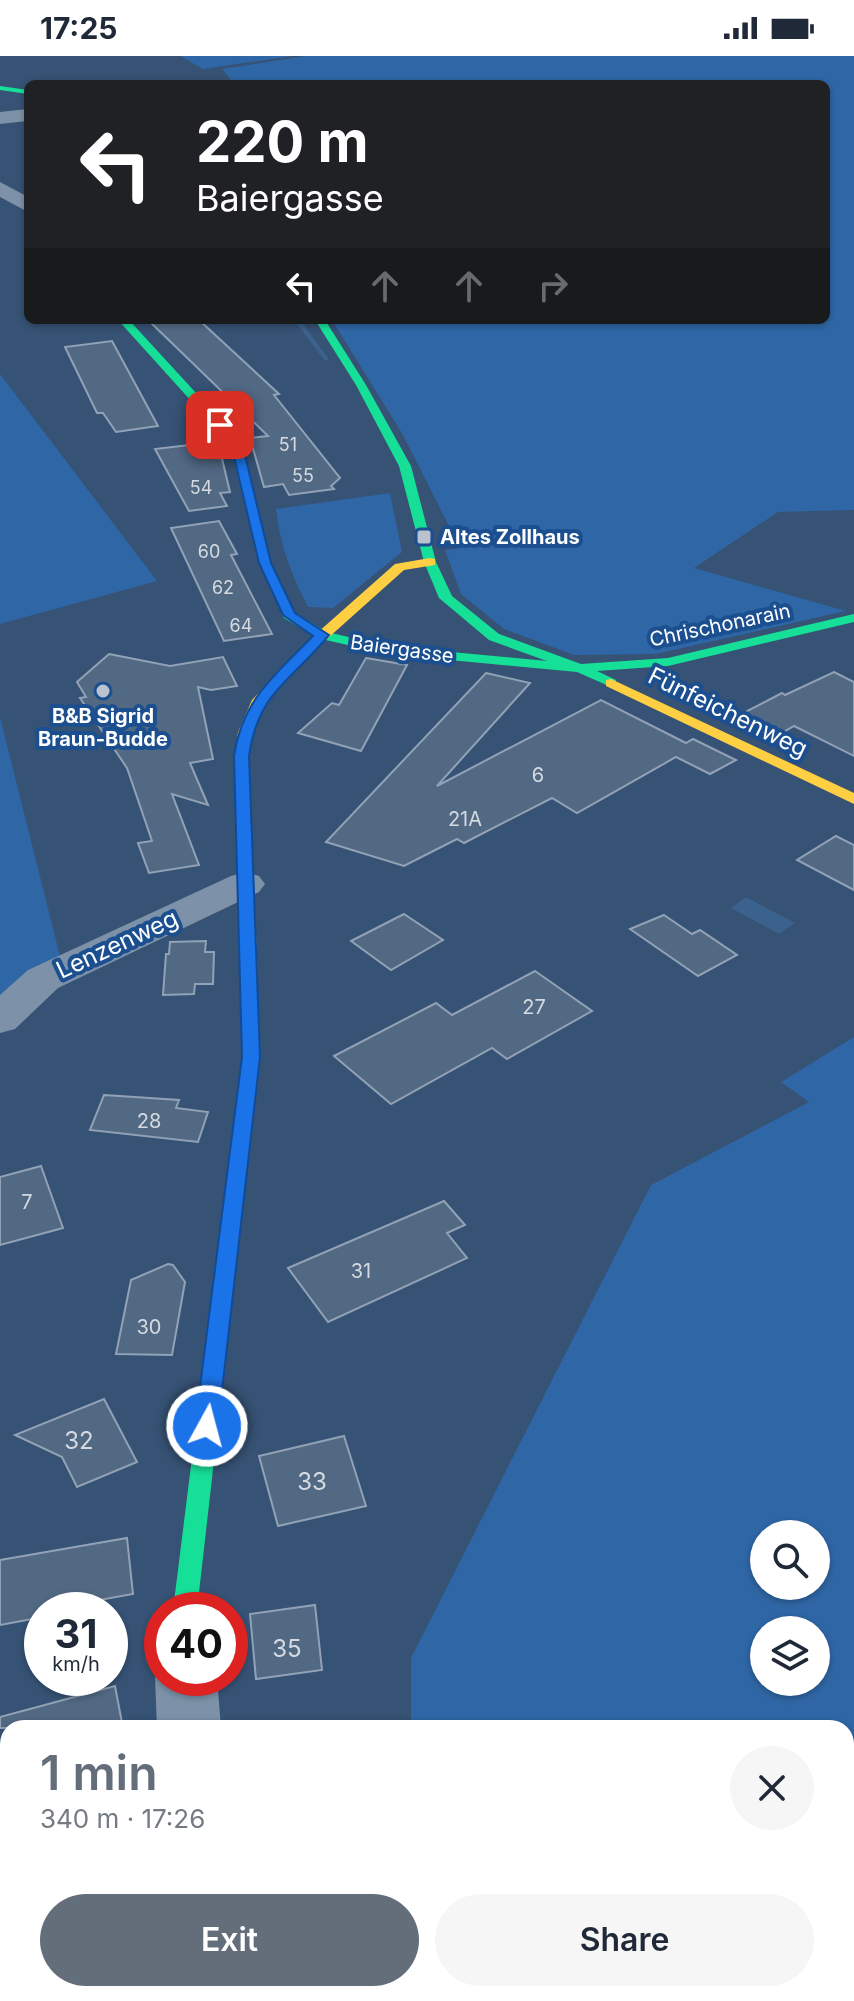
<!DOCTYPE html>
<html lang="en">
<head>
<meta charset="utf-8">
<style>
  :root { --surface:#fff; --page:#f6f6f7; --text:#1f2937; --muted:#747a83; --accent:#646e7b }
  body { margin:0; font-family:Inter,sans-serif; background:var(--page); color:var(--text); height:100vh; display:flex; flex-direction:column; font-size:30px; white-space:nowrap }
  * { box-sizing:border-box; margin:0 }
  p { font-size:26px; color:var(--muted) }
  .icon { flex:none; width:44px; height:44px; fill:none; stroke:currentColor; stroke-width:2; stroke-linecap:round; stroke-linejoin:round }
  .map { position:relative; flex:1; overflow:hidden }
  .panel { position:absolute; left:0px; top:1664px; width:854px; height:282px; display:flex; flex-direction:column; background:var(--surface); border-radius:24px 24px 0 0; box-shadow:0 2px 6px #0004 }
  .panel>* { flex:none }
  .hud { position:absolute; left:24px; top:24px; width:806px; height:244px; border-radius:12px; box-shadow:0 2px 6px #0004; background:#202124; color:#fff; overflow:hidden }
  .tools { position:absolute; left:750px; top:1464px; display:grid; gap:16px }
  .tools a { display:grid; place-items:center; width:80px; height:80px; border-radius:50%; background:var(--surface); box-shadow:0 2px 6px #0004; font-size:40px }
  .speed { position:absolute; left:24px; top:1536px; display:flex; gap:16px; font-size:40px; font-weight:700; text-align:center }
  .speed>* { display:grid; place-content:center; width:104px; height:104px; border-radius:50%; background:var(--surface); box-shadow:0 2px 6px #0004; line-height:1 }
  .speed small { font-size:20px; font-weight:400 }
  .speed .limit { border:12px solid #d22; background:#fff; color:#111 }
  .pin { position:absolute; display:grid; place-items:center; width:68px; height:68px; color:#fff; margin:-34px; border-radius:16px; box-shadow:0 4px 12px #0006 }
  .me { position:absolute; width:88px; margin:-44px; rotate:7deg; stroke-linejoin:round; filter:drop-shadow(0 0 6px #0008) }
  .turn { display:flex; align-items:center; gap:28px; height:168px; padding:0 40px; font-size:36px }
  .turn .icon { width:104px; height:104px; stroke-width:2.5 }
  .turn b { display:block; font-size:56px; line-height:68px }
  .lanes { display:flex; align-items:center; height:76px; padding:0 40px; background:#0003; justify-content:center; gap:40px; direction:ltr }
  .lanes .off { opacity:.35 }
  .round { display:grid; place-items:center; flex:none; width:84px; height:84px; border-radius:42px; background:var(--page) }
  .head { display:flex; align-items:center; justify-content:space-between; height:136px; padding:0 40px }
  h1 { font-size:48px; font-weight:600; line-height:60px; color:var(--accent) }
  .cta { display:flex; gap:16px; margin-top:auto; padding:16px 40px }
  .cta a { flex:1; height:92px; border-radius:48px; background:var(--accent); color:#fff; font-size:32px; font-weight:600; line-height:92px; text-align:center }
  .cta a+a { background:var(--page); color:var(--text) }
  .status { display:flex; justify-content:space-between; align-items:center; height:56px; padding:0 40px; background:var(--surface); direction:ltr }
  .status svg { height:22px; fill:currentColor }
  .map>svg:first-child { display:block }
  .green { fill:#2f66a5; fill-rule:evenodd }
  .water { fill:#3b618d }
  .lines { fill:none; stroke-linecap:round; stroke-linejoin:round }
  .stream { fill:#3b618d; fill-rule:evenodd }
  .building { fill:#526984; stroke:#92a2b6; stroke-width:2 }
  .street { fill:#7d92a8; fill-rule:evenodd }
  .fast { fill:#16e098; fill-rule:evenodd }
  .slow { fill:#ffcf43; fill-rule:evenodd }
  .route { fill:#1a73e8; stroke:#114b97; stroke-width:2 }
  .poi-dot { fill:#b9c2ce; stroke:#1b4f8f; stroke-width:3 }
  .labels { text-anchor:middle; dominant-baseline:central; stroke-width:8; stroke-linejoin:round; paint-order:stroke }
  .far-number-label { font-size:18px; fill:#d4dae0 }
  .far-poi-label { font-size:20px; font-weight:bold; fill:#fff; stroke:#1b4f8f; text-anchor:start }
  .far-street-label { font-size:20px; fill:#fff; stroke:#1b4f8f }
  .number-label { font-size:20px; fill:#d4dae0 }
  .street-label { font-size:24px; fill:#fff; stroke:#1b4f8f }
  .near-number-label { font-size:24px; fill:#d4dae0 }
</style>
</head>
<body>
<div class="status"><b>17:25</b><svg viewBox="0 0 49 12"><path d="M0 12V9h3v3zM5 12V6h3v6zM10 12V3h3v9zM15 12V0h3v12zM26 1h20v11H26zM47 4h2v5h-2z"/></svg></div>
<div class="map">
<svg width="854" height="1945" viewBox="0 0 854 1945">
  <rect width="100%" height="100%" fill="#365274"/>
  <g class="green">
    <path d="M180,0H293L203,13Z"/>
    <path d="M305,0H854V454L778,456L694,512L846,555L656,598L574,599L504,573L461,538L445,494L460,492L403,379L332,264H826V28H235L222,13Z"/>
    <path d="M0,318L157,525L0,568Z"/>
    <path d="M390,437L402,496L333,552L308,551C291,519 280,489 276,453Z"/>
    <path d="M0,661L60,900L0,969Z"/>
    <path d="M854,981V1945H414V1938H846V1672H411V1602L651,1129L809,1046L781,1026ZM816,1478V1530H764V1478ZM816,1574V1626H764V1574Z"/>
  </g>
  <path class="water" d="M746,841L795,867L779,878L731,852Z"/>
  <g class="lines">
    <path class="stream" d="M294,264H300L328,302V304H324Z"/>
  </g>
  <g class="building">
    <path d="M148,264H199L279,338L274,339L340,422L331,430L334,433L289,439L283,428L264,431L250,382L268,380Z"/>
    <path d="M112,285L158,370L116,376L103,357H97L65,291Z"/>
    <path d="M215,386L219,390L230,436L220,437L227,450L189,455L155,393Z"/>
    <path d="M219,465L237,498L231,499L272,578L224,585L171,472Z"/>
    <path d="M109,598L170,610L223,601L237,630L211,634L198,631L213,703L190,707L208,749L172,738L199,809L149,817L138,787L152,785L127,712L80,642L86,641L77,626Z"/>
    <path d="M366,602L407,609L361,695L298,677L332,647L339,649Z"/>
    <path d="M834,616L854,626V700L794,670L768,685L728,665L782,637L785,639Z"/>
    <path d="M486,617L530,627L437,730L601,644L686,687L693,683L736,704L710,718L676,701L577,757L552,742L464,787L457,783L404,810L326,786Z"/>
    <path d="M836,780L854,789V834L797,804Z"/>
    <path d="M404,858L443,884L391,914L351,885Z"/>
    <path d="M664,859L692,878L700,874L737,899L698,920L630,873Z"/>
    <path d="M206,885L205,896H214L213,928H195L194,938L163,939L166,898H169L170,886Z"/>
    <path d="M535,915L592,955L507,1003L492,992L391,1048L334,1000L436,947L452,959Z"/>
    <path d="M104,1039L179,1044L176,1052L208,1056L198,1086L90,1074Z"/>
    <path d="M41,1110L63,1172L0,1189V1121Z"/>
    <path d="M444,1145L465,1169L447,1177L467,1202L328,1266L288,1212Z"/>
    <path d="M168,1208L173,1209L185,1226L172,1299L116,1298L131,1224Z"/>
    <path d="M104,1343L137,1406L77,1431L62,1401L15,1379Z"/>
    <path d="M344,1380L366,1450L278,1470L259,1400Z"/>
    <path d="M127,1482L133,1538L38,1555V1562L0,1569V1504Z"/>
    <path d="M315,1549L322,1614L256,1623L250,1558Z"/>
    <path d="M115,1630L123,1672H0V1661Z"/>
  </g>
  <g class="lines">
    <g class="street">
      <path d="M28,53V65L0,68V56Z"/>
      <path d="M0,126L28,141V156L0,141Z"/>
      <path d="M245,816L259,820L265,828L259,836L58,932L15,973L0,977V939L28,914L231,820Z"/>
      <path d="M162,1607V1622H217L221,1672H157L155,1622Z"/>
      <path d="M173,1938H243L244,1945H174Z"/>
    </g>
    <g class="fast">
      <path d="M0,30L28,34V38L0,34Z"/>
      <path d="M118,264H129L242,387L271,507L295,557L327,576L387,590L547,605L489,584L439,542L424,506L399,410L356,329L315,264H325L366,329L411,410L436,506L452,540L499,578L581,608L668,602L854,558V566L668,610L597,615L616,624V630L611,631L577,616L387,598L317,582L284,562L259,507L230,388Z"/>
      <path d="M248,896L257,901L260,1001L197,1554H173L242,1001L239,901Z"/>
    </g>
    <g class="slow">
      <path d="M430,502L435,503V509L404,514L318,591L266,646L252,676L248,700L257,901L254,905H242L239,901L234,700L238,676L252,644L308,585L395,508Z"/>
      <path d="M611,623L854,737V748L606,630V624Z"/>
    </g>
  </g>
  <path class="route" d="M216,367H224L242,387L271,507L295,557L329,579C292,625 258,635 249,700L260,1001L218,1370L215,1376L207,1379L199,1376L195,1370L242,1001L234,700C242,644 275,619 313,580L283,559L259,507L231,388L216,372Z"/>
  <g class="poi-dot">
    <rect x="416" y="473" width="16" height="16" rx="4"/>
    <circle cx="103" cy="635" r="8"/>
  </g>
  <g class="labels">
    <g class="far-number-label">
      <text x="288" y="388">51</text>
      <text x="303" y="419">55</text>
      <text x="201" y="431">54</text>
      <text x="209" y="495">60</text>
      <text x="223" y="531">62</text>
      <text x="241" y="569">64</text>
    </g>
    <g class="far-poi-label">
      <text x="440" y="481">Altes Zollhaus</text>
      <text x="103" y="660" text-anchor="middle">B&amp;B Sigrid<tspan x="103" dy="23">Braun-Budde</tspan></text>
    </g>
    <g class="far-street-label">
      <text transform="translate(720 569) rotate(-12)">Chrischonarain</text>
      <text transform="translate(402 593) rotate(8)">Baiergasse</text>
    </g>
    <g class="number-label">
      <text x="538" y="719">6</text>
      <text x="465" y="763">21A</text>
      <text x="534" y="951">27</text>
      <text x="149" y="1065">28</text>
      <text x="27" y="1146">7</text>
      <text x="361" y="1215">31</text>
      <text x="149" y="1271">30</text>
    </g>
    <g class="street-label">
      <text transform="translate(728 656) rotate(26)">Fünfeichenweg</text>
      <text transform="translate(117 888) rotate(-25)">Lenzenweg</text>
    </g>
    <g class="near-number-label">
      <text x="79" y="1384">32</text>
      <text x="312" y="1425">33</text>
      <text x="287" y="1592">35</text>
    </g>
  </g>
</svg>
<div class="tools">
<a><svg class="icon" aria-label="search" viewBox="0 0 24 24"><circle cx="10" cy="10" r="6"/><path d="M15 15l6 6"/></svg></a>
<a><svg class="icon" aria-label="layers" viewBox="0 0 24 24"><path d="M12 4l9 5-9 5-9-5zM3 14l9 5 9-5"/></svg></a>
</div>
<div class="speed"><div>31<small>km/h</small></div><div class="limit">40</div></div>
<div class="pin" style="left:220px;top:369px;background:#d93025"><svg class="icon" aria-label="arrive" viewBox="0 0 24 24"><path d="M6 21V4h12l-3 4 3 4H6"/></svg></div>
<svg class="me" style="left:207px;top:1370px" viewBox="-20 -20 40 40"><circle r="17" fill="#1a73e8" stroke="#fff" stroke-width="3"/><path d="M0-11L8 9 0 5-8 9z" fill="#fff"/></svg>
<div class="hud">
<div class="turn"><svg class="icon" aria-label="left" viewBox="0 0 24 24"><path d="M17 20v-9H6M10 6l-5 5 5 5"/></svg><div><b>220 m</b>Baiergasse</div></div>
<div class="lanes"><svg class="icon" aria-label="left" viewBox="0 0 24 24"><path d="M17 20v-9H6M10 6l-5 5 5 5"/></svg><svg class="icon off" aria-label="ahead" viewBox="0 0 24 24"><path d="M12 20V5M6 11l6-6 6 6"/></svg><svg class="icon off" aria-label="ahead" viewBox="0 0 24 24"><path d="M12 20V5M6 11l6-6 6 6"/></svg><svg class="icon off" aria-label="right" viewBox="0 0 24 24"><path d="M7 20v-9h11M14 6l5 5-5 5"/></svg></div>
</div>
<section class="panel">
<div class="head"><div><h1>1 min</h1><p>340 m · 17:26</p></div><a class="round"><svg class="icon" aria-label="close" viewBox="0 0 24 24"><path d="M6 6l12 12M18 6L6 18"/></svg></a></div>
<div class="cta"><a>Exit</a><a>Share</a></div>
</section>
</div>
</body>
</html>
